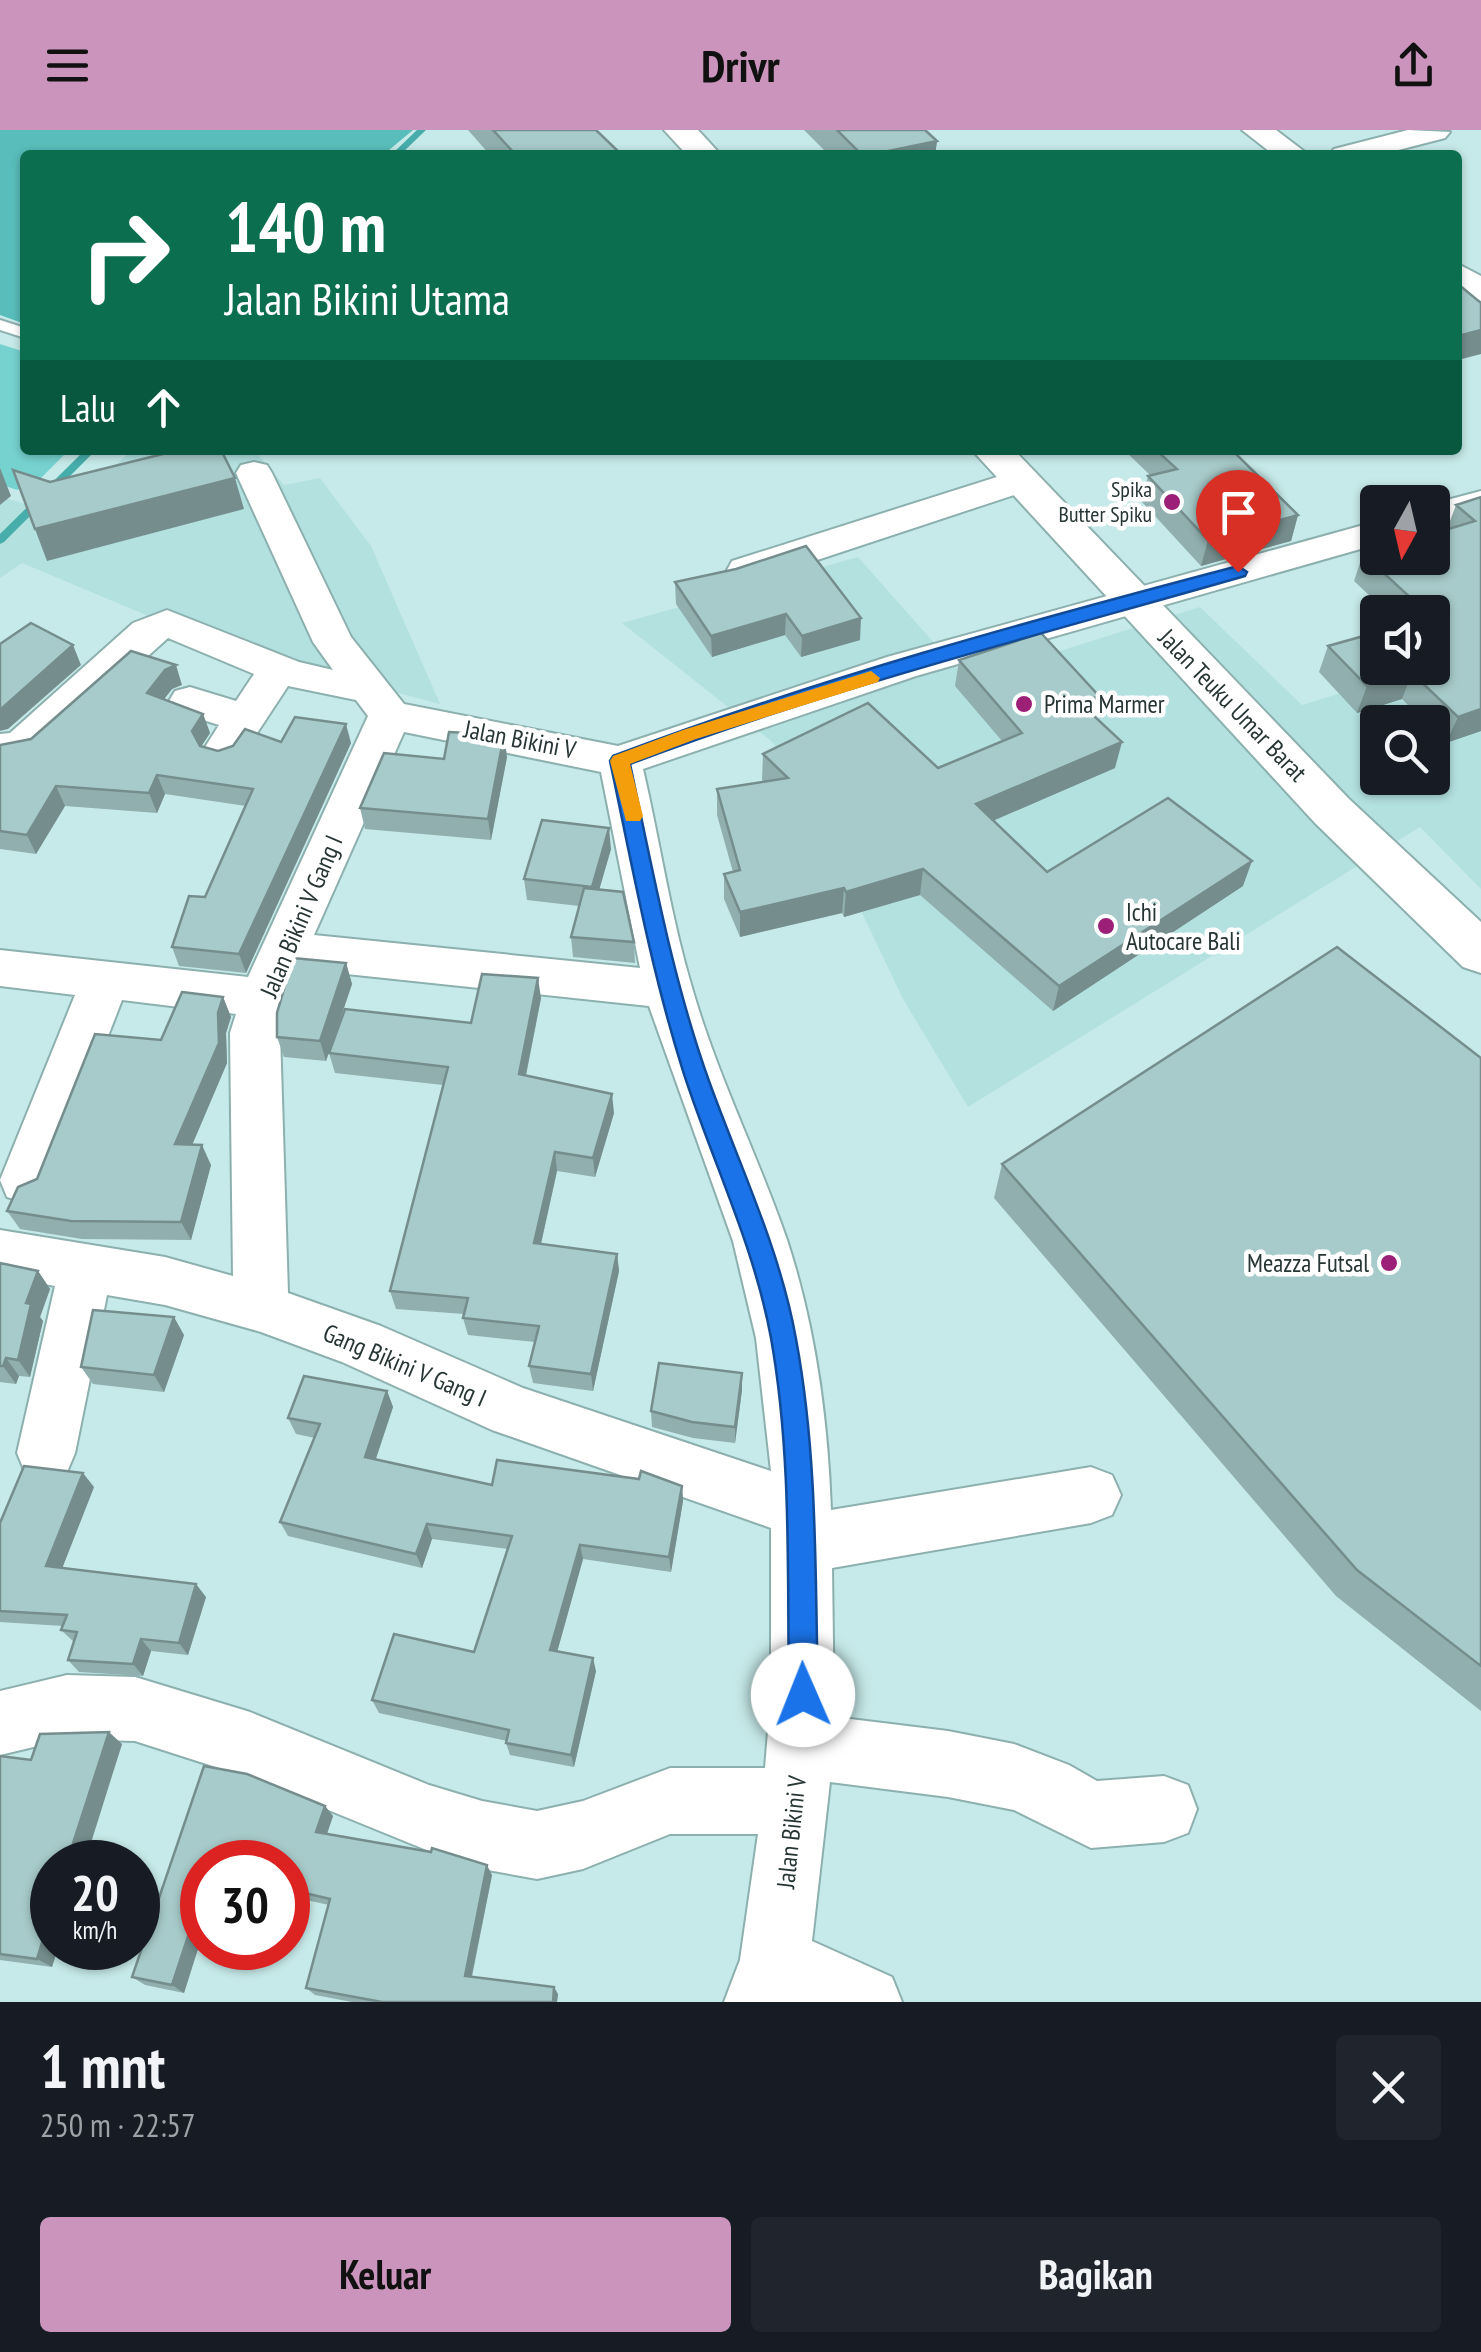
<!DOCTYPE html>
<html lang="id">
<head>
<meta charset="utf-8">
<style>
  :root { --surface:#171b24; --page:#20242c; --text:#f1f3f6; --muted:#9ea1a6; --accent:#cb94bd }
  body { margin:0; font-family:"PT Sans Narrow",sans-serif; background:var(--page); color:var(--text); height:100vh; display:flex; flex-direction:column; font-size:38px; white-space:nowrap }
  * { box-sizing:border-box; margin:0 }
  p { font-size:32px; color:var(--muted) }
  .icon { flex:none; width:55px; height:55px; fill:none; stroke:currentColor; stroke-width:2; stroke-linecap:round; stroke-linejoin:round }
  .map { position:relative; height:1872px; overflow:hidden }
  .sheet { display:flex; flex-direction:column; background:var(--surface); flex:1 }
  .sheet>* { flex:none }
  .banner { position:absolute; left:20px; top:20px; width:1442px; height:305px; border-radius:10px; box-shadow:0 2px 8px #0004; background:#0b6e4f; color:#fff; overflow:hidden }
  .needle { width:65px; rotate:188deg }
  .fabs { position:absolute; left:1360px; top:355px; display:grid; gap:20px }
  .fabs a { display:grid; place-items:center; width:90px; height:90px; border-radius:10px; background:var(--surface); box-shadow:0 2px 8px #0004; font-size:50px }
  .speed { position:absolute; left:30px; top:1710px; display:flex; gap:20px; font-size:50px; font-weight:700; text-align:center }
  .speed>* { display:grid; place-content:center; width:130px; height:130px; border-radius:50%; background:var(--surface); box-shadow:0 2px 8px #0004; line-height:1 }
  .speed small { font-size:25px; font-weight:400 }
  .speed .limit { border:15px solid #d22; background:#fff; color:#111 }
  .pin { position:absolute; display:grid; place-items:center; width:85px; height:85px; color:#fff; margin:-102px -42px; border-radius:50% 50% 50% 0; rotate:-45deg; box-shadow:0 0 10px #0007 }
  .pin .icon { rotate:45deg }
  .me { position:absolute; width:110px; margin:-55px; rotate:359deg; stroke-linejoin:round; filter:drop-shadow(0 0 8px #0008) }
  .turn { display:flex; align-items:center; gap:35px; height:210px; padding:0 40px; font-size:45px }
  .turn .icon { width:130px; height:130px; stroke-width:2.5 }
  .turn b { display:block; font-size:70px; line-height:85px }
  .then { display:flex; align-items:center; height:95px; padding:0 40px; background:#0003; gap:20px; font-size:38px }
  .round { display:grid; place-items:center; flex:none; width:105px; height:105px; border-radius:10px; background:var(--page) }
  .headline { display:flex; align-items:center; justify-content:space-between; height:170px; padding:0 40px }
  h1 { font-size:60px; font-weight:600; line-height:75px }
  .action { display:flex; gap:20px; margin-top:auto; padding:20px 40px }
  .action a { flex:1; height:115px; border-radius:10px; background:var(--accent); color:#111; font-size:40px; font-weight:600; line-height:115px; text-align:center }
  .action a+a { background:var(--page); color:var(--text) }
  header { display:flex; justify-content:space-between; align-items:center; height:130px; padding:0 40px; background:var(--accent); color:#111; font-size:45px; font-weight:600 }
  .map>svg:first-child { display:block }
  .built { fill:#b3e1e0; fill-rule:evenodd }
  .green { fill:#76d2cf }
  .forest { fill:#59bebb }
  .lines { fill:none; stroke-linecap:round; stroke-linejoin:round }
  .stream { fill:#47adab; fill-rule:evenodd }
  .lane-casing { stroke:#8cb0ae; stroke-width:4 }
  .street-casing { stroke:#8cb0ae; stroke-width:4 }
  .secondary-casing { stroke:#8cb0ae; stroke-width:4 }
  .lane { fill:#fff; fill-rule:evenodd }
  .street { fill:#fff; fill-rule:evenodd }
  .secondary { fill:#fff; fill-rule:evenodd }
  .wall { fill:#90afae }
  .shaded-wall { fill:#758e8d }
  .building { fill:#a7cbca; stroke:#758e8d; stroke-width:2.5 }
  .route { fill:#1a73e8; stroke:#114b97; stroke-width:2.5 }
  .slow { fill:#f59e0b }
  .poi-dot { fill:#9c2077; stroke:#fff; stroke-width:4 }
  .labels { text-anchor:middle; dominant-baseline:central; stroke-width:9; stroke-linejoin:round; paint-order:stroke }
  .far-poi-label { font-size:22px; fill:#273535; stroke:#fff; text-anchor:end }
  .poi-label { font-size:25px; fill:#273535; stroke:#fff; text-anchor:start }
  .street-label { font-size:25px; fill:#273535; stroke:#fff }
</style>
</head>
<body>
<header><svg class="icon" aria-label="menu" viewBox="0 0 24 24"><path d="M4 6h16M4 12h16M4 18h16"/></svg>Drivr<svg class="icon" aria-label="share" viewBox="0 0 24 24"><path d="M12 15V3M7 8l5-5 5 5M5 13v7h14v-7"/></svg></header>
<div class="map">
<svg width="1481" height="1872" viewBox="0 0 1481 1872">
  <rect width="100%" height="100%" fill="#c6eae9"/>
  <g class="built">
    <path d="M132,320H254L284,355L320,348L371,416L440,574L220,516L22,433L0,448V366L62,386Z"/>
    <path d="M858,427L967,550L1200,477L1302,575L1481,520V759L1420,697L968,977L903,869L832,720L806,650L771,611L622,493ZM1378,592H1432V648H1378Z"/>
  </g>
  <path class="green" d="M0,214L25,222V320H69L41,348L17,360L0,354Z"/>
  <path class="forest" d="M0,0H413L383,25H25V194L0,185Z"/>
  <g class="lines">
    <g class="stream">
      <path d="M417,0H426L400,25H391Z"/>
      <path d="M85,320H96L4,412L0,414V404Z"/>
    </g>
    <defs>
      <path id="lane" d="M0,190L25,198V208L0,200Z"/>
      <g id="street">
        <path d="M1242,0H1276L1309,25H1274Z"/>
        <path d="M1408,0L1450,2L1445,8L1379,25H1329L1334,19Z"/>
        <path d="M1458,134L1481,146V171L1458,159Z"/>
        <path d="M254,332L267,335L272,343L351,507L404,574L618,616L887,527L1378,391V414L916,546L643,639C660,712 671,789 693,861C718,947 758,1026 787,1110C815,1195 828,1290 831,1380L1091,1337L1112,1345L1121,1365L1112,1385L1091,1393L832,1438L834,1587L948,1601L1014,1614L1069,1635L1097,1651L1164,1646L1188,1655L1197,1679L1188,1703L1164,1712L1091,1718L1014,1680L948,1667L830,1652L812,1811L892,1847L902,1872H724L740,1830L758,1704H670L583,1739L537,1749L482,1739L429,1721L250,1648L135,1611L67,1609L0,1625V1561L67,1545L135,1547L250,1582L429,1655L482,1671L537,1681L583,1671L670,1638H765L771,1565V1398L492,1300L342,1232L261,1202L165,1175L107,1165L75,1323L67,1342L46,1350L25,1342L17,1323L55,1156L0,1146V1100L165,1127L233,1146L230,903L236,884L122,870L52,1051L45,1067L26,1073L7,1067L0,1050L75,865L0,856V820L248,847L368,586L356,570L288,556L238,632L223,637L208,632L202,622L219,595L175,581L169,571L175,561L190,557L236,571L254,544L168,508L37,626L0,634V604L10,603L133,493L167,480L299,532L333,540L313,512L236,343L241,335ZM404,602L601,642L640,838L314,805ZM299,839L649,876L733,1111L756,1208L771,1341L523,1258L381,1196L288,1163L280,903Z"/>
        <path d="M1022,339L1035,342L1040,350L1035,358L760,449L746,452L732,449L727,440L732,431Z"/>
        <path d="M1481,361V384L1432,397V374Z"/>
      </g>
      <g id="secondary">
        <path d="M664,0H698L721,25H687Z"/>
        <path d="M972,320H1014L1349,669L1481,792V843L1463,837L1315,693Z"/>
      </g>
    </defs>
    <use href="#lane" class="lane-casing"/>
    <use href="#street" class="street-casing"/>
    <use href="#secondary" class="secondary-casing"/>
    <use href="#lane" class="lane"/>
    <use href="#street" class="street"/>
    <use href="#secondary" class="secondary"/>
  </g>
  <g class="wall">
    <path d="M468,0H596L622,25H490Z"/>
    <path d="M804,0H925L937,11L935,25H829Z"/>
    <path d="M1124,320H1232L1298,385L1291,411L1201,436L1142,372L1148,346H1151Z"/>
    <path d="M1481,367V601L1446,613L1432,600V592H1425L1402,569L1357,583L1319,542L1328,516L1378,538L1432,482H1387L1354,451L1363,424L1447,399L1456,375Z"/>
    <path d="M736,439L860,510L801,527L785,505L712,527L676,474L675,452Z"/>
    <path d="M959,530L1095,586L1115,638L993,690L1047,742L1243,756L1053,881L920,765L844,787L842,783L740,807L724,769V744L733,742L717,685V659L764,652L762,650L763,624L938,638L1002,611L955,556Z"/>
    <path d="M182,555L172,559L164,569L203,584L210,603L201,616L218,621L281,612L351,613L246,843L179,836L172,817L205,767L246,676L165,664L157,683L65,676L36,724L0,719V615L31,609Z"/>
    <path d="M504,605L507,627L491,710L365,699L360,678L444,629Z"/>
    <path d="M611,719L599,759L634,812L635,833L573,827L571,807L579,776L527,770L524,749Z"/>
    <path d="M346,833L352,854L326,931L284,927L277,907Z"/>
    <path d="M223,867L231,887L226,903L227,933L192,1015L211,1035L191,1110L82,1109L20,1099L7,1081L161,910Z"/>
    <path d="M541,868L526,946L614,983L595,1047L557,1041L541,1114L617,1124L619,1141L593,1261L533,1253L529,1236L535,1212L468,1205L463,1188L464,1184L396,1179L390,1161L443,955L335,943L329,923L471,893Z"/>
    <path d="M1481,928V1581L1336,1466L994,1068L1002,1034Z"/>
    <path d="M0,1133L38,1141L50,1159L40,1187L43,1191L30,1247L19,1246L16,1254L0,1252Z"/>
    <path d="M184,1205L164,1262L93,1254L81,1237Z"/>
    <path d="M742,1243V1260L735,1313L693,1308L652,1297L651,1281Z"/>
    <path d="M387,1261L393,1277L376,1329L492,1355L682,1356L683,1371L671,1442L583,1429L557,1522L596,1541L574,1637L510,1625L506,1613L507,1611L379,1583L372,1570L474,1522L508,1419L432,1409L422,1438L288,1406L280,1392L315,1308L296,1304L288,1288Z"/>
    <path d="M94,1357L62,1438L206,1467L188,1525L151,1521L143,1546L79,1542L68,1530L74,1512L61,1500L63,1496L0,1492V1393Z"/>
    <path d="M122,1614L52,1818H58L52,1837L0,1830V1626L31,1630Z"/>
    <path d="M204,1636L325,1676L333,1686L327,1704L492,1745L472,1847L558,1864L557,1872H352L315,1865L306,1858L329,1775L288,1766V1732H202V1806L184,1863L145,1855L132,1847Z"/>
  </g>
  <g class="shaded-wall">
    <path d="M937,11L935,25H869Z"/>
    <path d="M1481,200V224L1458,230V206Z"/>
    <path d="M0,338L11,366L0,375Z"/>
    <path d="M235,348L244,379L47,431L35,399Z"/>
    <path d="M1298,385L1291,411L1201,436L1208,410Z"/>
    <path d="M786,484L785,505L712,527L711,506Z"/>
    <path d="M861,488L860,510L801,527L802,506Z"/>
    <path d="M73,515L81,535L8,599L0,601V580Z"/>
    <path d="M176,535L182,555L172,559L154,582L147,563L165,540Z"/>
    <path d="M1412,543L1402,569L1357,583L1367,556Z"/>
    <path d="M1099,566L1094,593L1080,573Z"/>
    <path d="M1481,579V601L1446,613L1458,587Z"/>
    <path d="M203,584L210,603L199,620L192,601Z"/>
    <path d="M346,594L351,613L246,843L239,824Z"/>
    <path d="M504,605L507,627L491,710L488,689Z"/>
    <path d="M1122,612L1115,638L972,700L976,674Z"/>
    <path d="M157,645L165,664L157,683L149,663Z"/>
    <path d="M56,656L65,676L36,724L27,705Z"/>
    <path d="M609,698L611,719L594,778L592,757Z"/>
    <path d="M1252,731L1243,756L1053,881L1059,856Z"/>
    <path d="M923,739L920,765L844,787L846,762Z"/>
    <path d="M844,758L842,783L740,807V782Z"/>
    <path d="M346,833L352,854L326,931L320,911Z"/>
    <path d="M538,848L541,868L522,964L519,944Z"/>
    <path d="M223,867L231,887L226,903L227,933L184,1034L175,1014Z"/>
    <path d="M612,964L614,983L595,1047L593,1028Z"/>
    <path d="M202,1015L211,1035L191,1110L181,1092Z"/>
    <path d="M555,1022L557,1041L537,1131L534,1113Z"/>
    <path d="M617,1124L619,1141L593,1261L591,1244Z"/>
    <path d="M38,1141L50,1159L40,1187L43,1191L30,1247L18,1230L26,1173Z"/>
    <path d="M174,1187L184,1205L164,1262L154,1245Z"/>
    <path d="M6,1228L19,1246L16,1254L3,1236Z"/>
    <path d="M742,1243V1260L735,1313V1297Z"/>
    <path d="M387,1261L393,1277L371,1343L365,1327Z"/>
    <path d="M83,1343L94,1357L58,1449L46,1436Z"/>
    <path d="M682,1356L683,1371L671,1442L669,1427Z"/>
    <path d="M427,1394L432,1409L422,1438L416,1424Z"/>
    <path d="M580,1415L583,1429L554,1533L550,1520Z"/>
    <path d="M196,1454L206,1467L188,1525L179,1513Z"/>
    <path d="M141,1509L151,1521L143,1546L133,1534Z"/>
    <path d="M593,1528L596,1541L574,1637L571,1625Z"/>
    <path d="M109,1602L122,1614L85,1732H67Z"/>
    <path d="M325,1676L333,1686L324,1712L316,1702Z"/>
    <path d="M487,1735L492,1745L470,1854L465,1846Z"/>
    <path d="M202,1764V1806L184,1863L172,1855Z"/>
    <path d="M52,1779V1818H58L52,1837L37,1829Z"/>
    <path d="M554,1857L558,1864L557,1872H553Z"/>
  </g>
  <g class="building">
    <path d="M493,0H596L622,25H516Z"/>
    <path d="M837,0H925L937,11L869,25H862Z"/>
    <path d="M1458,154L1481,173V200L1458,206Z"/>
    <path d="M179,320H221L235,348L35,399L13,340L50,352Z"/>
    <path d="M1156,320H1232L1298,385L1208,410L1148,346L1177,339Z"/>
    <path d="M1481,367V579L1458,587L1412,543L1367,556L1328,516L1378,502V538H1432V482H1426L1363,424L1378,420V428H1432V404L1475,391L1456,375Z"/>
    <path d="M806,416L861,488L802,506L786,484L711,506L675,452L736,439Z"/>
    <path d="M31,493L73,515L0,580V514Z"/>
    <path d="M1041,503L1099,566L1080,573L1122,612L976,674L1047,742L1168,668L1252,731L1059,856L923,739L846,762L844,758L740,782L724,744L740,740L717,659L788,648L763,624L868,573L938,638L1022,603L959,530Z"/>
    <path d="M131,521L176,535L165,540L147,563L203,584L192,601L200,616L218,621L233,616L245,599L281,612L295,587L346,594L239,824L172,817L189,766L205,767L253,659L157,645L149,663L56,656L27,705L0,701V615L31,609Z"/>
    <path d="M449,602L504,605L488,689L360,678L384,623L444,629Z"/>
    <path d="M542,690L609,698L592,757L524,749Z"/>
    <path d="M584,758L623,762L634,812L571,807Z"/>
    <path d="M1337,817L1481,928V1536L1357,1440L1002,1034Z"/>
    <path d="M293,828L346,833L320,911L277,907V883Z"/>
    <path d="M482,844L538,848L519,944L612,964L593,1028L555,1022L534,1113L617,1124L591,1244L529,1236L539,1196L463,1188L468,1168L390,1161L448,937L329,923L345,879L471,893Z"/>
    <path d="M182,862L223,867L218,883L219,913L175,1014L202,1015L181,1092L71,1091L7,1081L18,1057L37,1049L95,904L161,910Z"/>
    <path d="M0,1133L38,1141L26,1173L31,1174L18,1230L6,1228L3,1236H0Z"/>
    <path d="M93,1180L174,1187L154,1245L81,1237Z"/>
    <path d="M659,1233L742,1243L735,1297L692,1292L651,1281Z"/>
    <path d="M304,1246L387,1261L365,1327L492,1355L497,1330L639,1349L641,1341L682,1356L669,1427L580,1415L550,1520L593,1528L571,1625L506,1613L509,1600L372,1570L394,1504L474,1522L512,1406L427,1394L416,1424L280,1392L320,1294L288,1288Z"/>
    <path d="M24,1336L83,1343L46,1436L196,1454L179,1513L141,1509L133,1534L68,1530L77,1502L61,1500L67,1485L0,1481V1393Z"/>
    <path d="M109,1602L67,1732H52V1779L37,1829L0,1824V1626L31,1630L40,1604Z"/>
    <path d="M204,1636L247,1644L325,1676L316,1702L431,1722L432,1718L487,1735L465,1846L554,1857L553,1872H382L306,1858L330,1769L288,1759V1732H202V1764L172,1855L132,1847Z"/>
  </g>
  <path class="route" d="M1238,436L1247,442L1245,446C1039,505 830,558 630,634C653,741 672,848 709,951C740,1037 780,1119 796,1209C818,1327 815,1446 818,1565L814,1575L803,1580L793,1575L789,1565C787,1446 792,1326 771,1208C754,1115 712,1031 683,941C651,840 632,735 610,631L613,626C816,549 1029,491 1238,436Z"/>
  <path class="slow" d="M871,541L880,548L878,552L696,609L630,634L643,686L640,691H626L610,631L613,626L683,600Z"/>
  <g class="poi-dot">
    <circle cx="1172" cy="372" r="10"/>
    <circle cx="1024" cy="574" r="10"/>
    <circle cx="1106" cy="796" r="10"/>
    <circle cx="1389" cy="1133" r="10"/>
  </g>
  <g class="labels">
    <g class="far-poi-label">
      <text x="1152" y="359">Spika<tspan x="1152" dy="25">Butter Spiku</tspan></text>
    </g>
    <g class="poi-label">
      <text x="1044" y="574">Prima Marmer</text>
      <text x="1126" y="782">Ichi<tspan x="1126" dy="29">Autocare Bali</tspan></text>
      <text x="1369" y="1133" text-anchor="end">Meazza Futsal</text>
    </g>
    <g class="street-label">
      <text transform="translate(1233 575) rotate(46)">Jalan Teuku Umar Barat</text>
      <text transform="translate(520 609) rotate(11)">Jalan Bikini V</text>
      <text transform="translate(301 786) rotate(-67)">Jalan Bikini V Gang I</text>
      <text transform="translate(405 1235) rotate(23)">Gang Bikini V Gang I</text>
      <text transform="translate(791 1702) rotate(-84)">Jalan Bikini V</text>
    </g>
  </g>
</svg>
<div class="fabs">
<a><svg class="needle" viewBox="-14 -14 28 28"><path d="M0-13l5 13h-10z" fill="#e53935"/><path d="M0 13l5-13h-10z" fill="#9ea1a6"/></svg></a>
<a><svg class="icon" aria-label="sound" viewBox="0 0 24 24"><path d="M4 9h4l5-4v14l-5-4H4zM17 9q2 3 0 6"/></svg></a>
<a><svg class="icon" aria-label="search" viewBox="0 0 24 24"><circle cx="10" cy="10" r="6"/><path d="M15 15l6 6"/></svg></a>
</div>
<div class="speed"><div>20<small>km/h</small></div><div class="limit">30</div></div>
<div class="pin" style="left:1238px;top:442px;background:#d93025"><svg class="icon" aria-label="arrive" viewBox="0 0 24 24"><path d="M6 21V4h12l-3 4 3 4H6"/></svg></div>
<svg class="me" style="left:803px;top:1565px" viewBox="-20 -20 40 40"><circle r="19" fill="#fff"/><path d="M0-13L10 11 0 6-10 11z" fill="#1a73e8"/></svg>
<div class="banner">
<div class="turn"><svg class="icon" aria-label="right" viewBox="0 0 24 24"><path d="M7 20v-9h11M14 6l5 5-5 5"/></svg><div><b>140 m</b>Jalan Bikini Utama</div></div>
<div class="then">Lalu<svg class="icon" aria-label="ahead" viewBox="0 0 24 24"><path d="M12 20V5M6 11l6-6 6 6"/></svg></div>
</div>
</div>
<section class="sheet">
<div class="headline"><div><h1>1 mnt</h1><p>250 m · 22:57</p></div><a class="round"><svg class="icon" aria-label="close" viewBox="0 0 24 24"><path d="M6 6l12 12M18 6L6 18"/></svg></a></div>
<div class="action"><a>Keluar</a><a>Bagikan</a></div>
</section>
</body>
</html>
